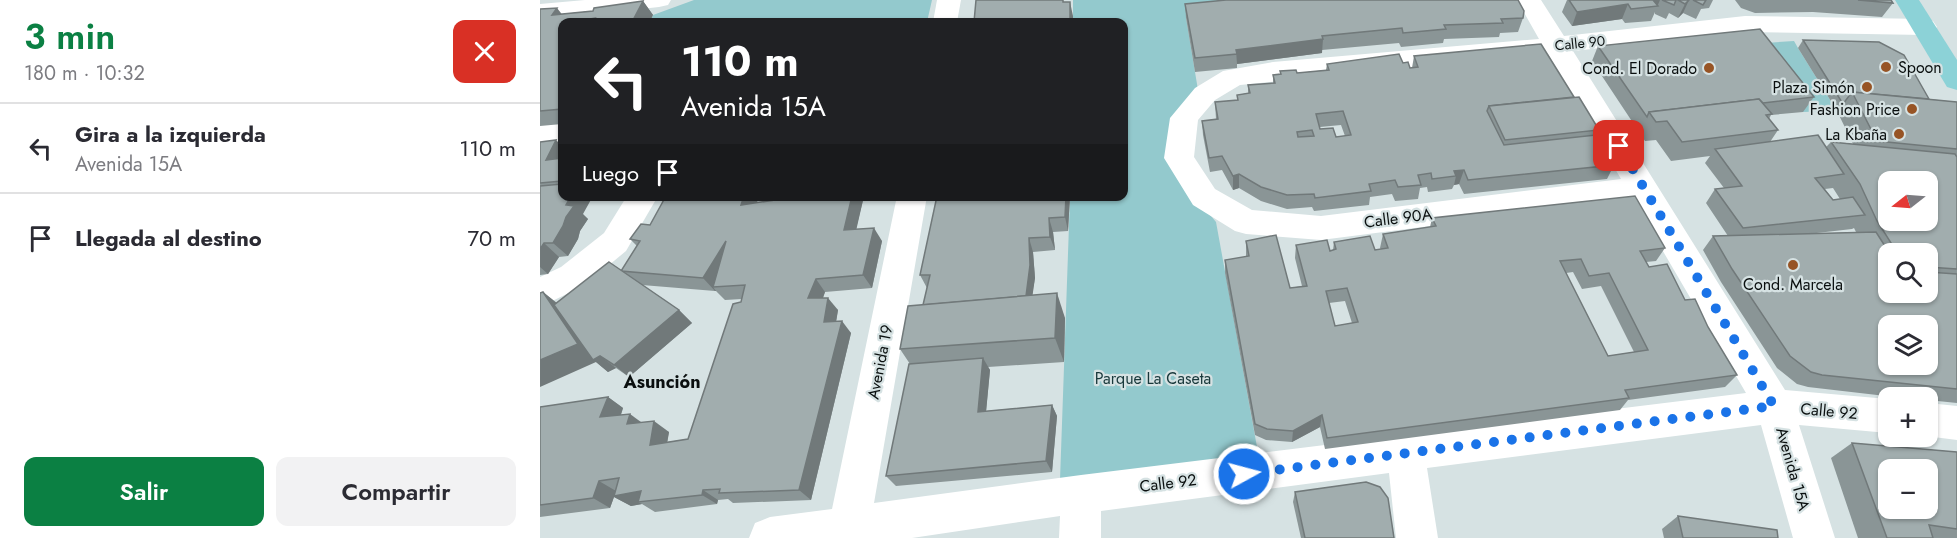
<!DOCTYPE html>
<html lang="es">
<head>
<meta charset="utf-8">
<style>
  :root { --surface:#fff; --page:#f2f2f3; --text:#2b2b33; --muted:#7c7c81; --line:#e1e1e2; --accent:#0b8043 }
  body { margin:0; font-family:Jost,sans-serif; background:var(--page); color:var(--text); height:100vh; display:flex; flex-direction:column; font-size:22px; white-space:nowrap }
  * { box-sizing:border-box; margin:0 }
  p { font-size:20px; color:var(--muted) }
  .icon { flex:none; width:33px; height:33px; fill:none; stroke:currentColor; stroke-width:2; stroke-linecap:round; stroke-linejoin:round }
  .map { position:relative; flex:1; overflow:hidden }
  .sheet { display:flex; flex-direction:column; background:var(--surface); width:540px }
  .sheet>* { flex:none }
  .hud { position:absolute; left:18px; top:18px; width:570px; height:183px; border-radius:12px; box-shadow:0 2px 4px #0004; background:#202124; color:#fff; overflow:hidden }
  .needle { width:39px; rotate:253deg }
  .tools { position:absolute; left:1338px; top:171px; display:grid; gap:12px }
  .tools a { display:grid; place-items:center; width:60px; height:60px; border-radius:12px; background:var(--surface); box-shadow:0 2px 4px #0004; font-size:30px }
  .pin { position:absolute; display:grid; place-items:center; width:51px; height:51px; color:#fff; margin:-26px; border-radius:12px; box-shadow:0 3px 9px #0006 }
  .me { position:absolute; width:66px; margin:-33px; rotate:83deg; stroke-linejoin:round; filter:drop-shadow(0 0 4px #0008) }
  .turn { display:flex; align-items:center; gap:21px; height:126px; padding:0 24px; font-size:27px }
  .turn .icon { width:78px; height:78px; stroke-width:2.5 }
  .turn b { display:block; font-size:42px; line-height:51px }
  .then { display:flex; align-items:center; height:57px; padding:0 24px; background:#0003; gap:12px; font-size:22px }
  .round { display:grid; place-items:center; flex:none; width:63px; height:63px; border-radius:12px; background:var(--page) }
  .head { display:flex; align-items:center; justify-content:space-between; height:102px; padding:0 24px }
  h1 { font-size:36px; font-weight:600; line-height:45px; color:var(--accent) }
  .cta { display:flex; gap:12px; margin-top:auto; padding:12px 24px }
  .cta a { flex:1; height:69px; border-radius:12px; background:var(--accent); color:#fff; font-size:24px; font-weight:600; line-height:69px; text-align:center }
  .cta a+a { background:var(--page); color:var(--text) }
  ul { padding:0; list-style:none }
  li { display:flex; align-items:center; gap:18px; height:90px; padding:0 24px; border-top:2px solid var(--line) }
  li div { flex:1 }
  li b { display:block; font-size:22px }
  li em { font-style:normal }
  main { display:flex; flex:1; min-height:0 }
  .map>svg:first-child { display:block }
  .green { fill:#93c9cd }
  .lines { fill:none; stroke-linecap:round; stroke-linejoin:round }
  .minor { fill:#fff; fill-rule:evenodd }
  .major { fill:#8cd2d7; fill-rule:evenodd }
  .wall { fill:#8a9596; fill-rule:evenodd }
  .shaded-wall { fill:#71797a }
  .building { fill:#a1adae; stroke:#71797a; stroke-width:1.5; fill-rule:evenodd }
  .route { stroke:#1a73e8; stroke-width:10; stroke-dasharray:0 18 }
  .poi-dot { fill:#975425; stroke:#d6e2e3; stroke-width:2 }
  .labels { text-anchor:middle; dominant-baseline:central; stroke-width:4.5; stroke-linejoin:round; paint-order:stroke }
  .far-street-label { font-size:14px; fill:#0a0f0f; stroke:#d6e2e3 }
  .poi-label { font-size:16px; fill:#0a0f0f; stroke:#d6e2e3; text-anchor:end }
  .street-label { font-size:16px; fill:#0a0f0f; stroke:#d6e2e3 }
  .park-label { font-size:16px; fill:#18383b; stroke:#d6e2e3 }
  .neighbourhood-label { font-size:18px; font-weight:bold; fill:#0a0f0f; stroke:#d6e2e3 }
</style>
</head>
<body>
<main>
<section class="sheet">
<div class="head"><div><h1>3 min</h1><p>180 m · 10:32</p></div><a class="round" style="background:#d93025;color:#fff"><svg class="icon" aria-label="close" viewBox="0 0 24 24"><path d="M6 6l12 12M18 6L6 18"/></svg></a></div>
<ul>
<li><svg class="icon" aria-label="left" viewBox="0 0 24 24"><path d="M17 20v-9H6M10 6l-5 5 5 5"/></svg><div><b>Gira a la izquierda</b><p>Avenida 15A</p></div><em>110 m</em></li>
<li><svg class="icon" aria-label="arrive" viewBox="0 0 24 24"><path d="M6 21V4h12l-3 4 3 4H6"/></svg><div><b>Llegada al destino</b></div><em>70 m</em></li>
</ul>
<div class="cta"><a>Salir</a><a>Compartir</a></div>
</section>
<div class="map">
<svg width="1417" height="538" viewBox="0 0 1417 538">
  <rect width="100%" height="100%" fill="#d6e2e3"/>
  <g class="green">
    <path d="M154,0H392L387,22H110L113,15Z"/>
    <path d="M533,0H723L646,18L658,90L646,186L676,222L719,458L520,480L530,197L584,196V22H533Z"/>
    <path d="M1254,41L1258,48L1297,111L1263,112L1211,44Z"/>
  </g>
  <g class="lines">
    <g class="minor">
      <path d="M45,0H131L128,5L119,7L0,20V4Z"/>
      <path d="M397,0H421L417,22H393Z"/>
      <path d="M977,0H1001L1024,36L1205,16L1384,19L1393,21L1397,27L1393,33L1384,35L1205,32L1033,51L1245,390L1348,399V433L1259,425L1295,538H1253L1221,425L887,468L898,538H856L849,473L561,511V538H519L520,516L372,538H209L215,523L230,517L292,509L357,196H387L334,503L541,475L1206,393L1093,200L781,240L706,234L695,231L653,205L624,158L630,118L655,88L683,71L733,62L999,39ZM1008,54L1081,179L781,216L712,210L675,189L654,157L658,120L675,100L700,85Z"/>
      <path d="M22,123V143L0,145V125Z"/>
      <path d="M87,196H118L86,251L45,285L0,307V277L21,267L64,233Z"/>
      <path d="M1388,403L1417,406V440L1386,436Z"/>
    </g>
    <path class="major" d="M1355,0H1379L1417,60V90L1407,87Z"/>
  </g>
  <g class="wall">
    <path d="M1027,0H1173L1169,8L1161,9L1156,19L1143,13L1138,18L1129,13L1126,19L1115,14V12L1111,21L1085,23L1082,19L1032,26L1022,12Z"/>
    <path d="M1195,0H1351L1353,3L1342,17L1273,12L1215,13L1201,8Z"/>
    <path d="M103,1L113,15L22,22V124L0,126V9L21,14L53,11Z"/>
    <path d="M645,4L983,18L978,32L960,33L959,37L904,39L903,43L861,47L859,43L782,50V53L697,64V68L655,72L646,18Z"/>
    <path d="M1263,40L1389,99L1417,102V403L1388,400V398H1363L1268,387L1257,384L1237,368L1181,282L1163,250L1173,236H1188L1166,203L1175,189L1184,188L1165,163L1170,156L1131,161L1116,140L1105,141L1052,61L1058,46L1274,97L1263,112L1231,115L1229,119L1238,130L1230,142L1286,147L1291,142L1313,144L1297,111L1258,48ZM1293,188L1300,199L1293,200L1285,189ZM1314,228L1316,232L1268,234L1312,229ZM1348,254H1388V292H1348Z"/>
    <path d="M874,56L1034,97L1059,130L1056,135L1074,165L1067,179L924,194L919,184L914,185L912,189L888,192L887,187L880,188L878,199L855,201L852,194L830,197L829,205L774,211L772,207L747,209L721,201L699,188L693,190L682,170L670,172L663,135L662,121L676,119L675,102L697,100V95L708,93V85L733,83V75L740,74V71L757,73L786,70L787,64L863,63L870,68H872ZM801,125L805,136L796,137L780,129V127Z"/>
    <path d="M0,142L22,146V196L48,219L40,231L38,239L28,256L19,257L8,274L0,275Z"/>
    <path d="M118,196H219L217,203L324,196L316,229L342,241L332,288L285,292L283,298L298,310L296,321L311,333L271,500L193,503L188,499L178,500L177,504L115,512L102,504L91,506L74,497L70,508L0,517V407L68,397L83,408L81,415L129,432L127,442L148,439L201,302L202,299L185,300L176,291H175L102,285L139,310L152,323L89,377L76,368L68,372L56,362L3,292L17,303L82,271L97,246L90,239L110,225L123,202Z"/>
    <path d="M397,196H530L528,231L513,232L515,250L493,252L495,278L492,295L525,318L524,362L448,367L450,370L446,411L512,405L517,416L512,472L356,486L346,476L370,364L360,349L383,305L387,288L380,275Z"/>
    <path d="M892,218L1125,248L1116,261L1106,262L1109,267L1145,300L1168,327L1197,375L1185,387L1088,400L1080,410L785,449L780,427L752,442L726,440L715,435L685,273V260L706,257V241L750,288L762,286L755,258L756,245L790,251L793,250L794,242L835,250H841L840,248L843,234L890,227ZM1033,272L1042,289L1061,286L1094,352L1068,356L1026,273ZM805,301L812,323L795,326L789,303Z"/>
    <path d="M1312,443L1417,452V538H1318L1291,458Z"/>
    <path d="M755,492L854,538H761L753,502Z"/>
    <path d="M1138,516L1238,538H1124L1122,529Z"/>
  </g>
  <g class="shaded-wall">
    <path d="M1110,0H1120L1117,7Z"/>
    <path d="M1149,0L1143,13L1138,18L1145,4Z"/>
    <path d="M103,1L113,15L110,22H92Z"/>
    <path d="M530,2L533,16V22H530Z"/>
    <path d="M1088,4L1082,19L1032,26L1037,12Z"/>
    <path d="M17,8L28,22L12,15Z"/>
    <path d="M55,18L59,22H47L50,19Z"/>
    <path d="M783,39L782,53L697,64L696,50Z"/>
    <path d="M16,140L22,146V169L6,160Z"/>
    <path d="M924,170L919,184L914,185L916,176L914,171Z"/>
    <path d="M699,174V188L693,190V176Z"/>
    <path d="M31,196H53L43,214L48,219L40,231L38,239L28,256L13,243L26,205Z"/>
    <path d="M118,196H135L127,206Z"/>
    <path d="M204,196H219L211,219L201,205Z"/>
    <path d="M312,196H324L313,244L304,230Z"/>
    <path d="M526,196H530L528,231L525,217Z"/>
    <path d="M509,218L513,232L515,250L510,237Z"/>
    <path d="M334,228L342,241L332,288L323,275Z"/>
    <path d="M489,238L493,252L495,278L489,320L484,308Z"/>
    <path d="M186,241L173,287L176,291H175L163,278Z"/>
    <path d="M4,243L19,257L8,274L0,267V249Z"/>
    <path d="M276,279L285,292L278,311L268,298Z"/>
    <path d="M3,292L25,310L60,356L76,368L68,372L56,362L0,387V360Z"/>
    <path d="M517,293L525,318L524,362L515,338Z"/>
    <path d="M288,298L298,310L294,335L284,322Z"/>
    <path d="M139,310L152,323L89,377L74,365Z"/>
    <path d="M302,321L311,333L271,500L259,490Z"/>
    <path d="M443,358L450,370L445,423L438,412Z"/>
    <path d="M68,397L83,408L76,428L60,417Z"/>
    <path d="M512,405L517,416L512,472L506,461Z"/>
    <path d="M90,414L105,425L87,424Z"/>
    <path d="M782,415L780,427L752,442L753,431Z"/>
    <path d="M114,421L129,432L125,456L110,445Z"/>
    <path d="M59,481L76,491H101L98,502L102,504L91,506L74,497L70,508L53,498Z"/>
    <path d="M163,490L178,500L177,504L162,495Z"/>
  </g>
  <g class="building">
    <path d="M436,0H523V2H530V22H434Z"/>
    <path d="M686,0H978L984,11L983,18L961,19L963,23L904,25L906,29L863,33L862,28L782,36L783,39L696,50L697,54L655,58L645,4Z"/>
    <path d="M1029,0H1113L1118,6L1091,9L1088,4L1037,12Z"/>
    <path d="M1122,0H1136L1134,5Z"/>
    <path d="M1138,0H1149L1145,4Z"/>
    <path d="M1153,0H1166L1163,5Z"/>
    <path d="M1318,0H1351L1353,3Z"/>
    <path d="M103,1L92,22H52L55,18L50,19L47,22H22V109L0,111V9L17,8L12,15L53,11L54,8Z"/>
    <path d="M1220,29L1274,97L1223,103L1219,99L1109,112L1107,117L1058,46Z"/>
    <path d="M1263,40L1339,42L1364,55L1389,99L1312,92L1303,104Z"/>
    <path d="M1001,44L1034,97L949,106L947,111L964,145L1056,135L1074,165L928,180L924,170L914,171L916,176L892,179L891,173L878,175L881,185L858,187L855,180L829,184L831,191L775,198L774,194L747,195L721,187L699,174L693,176L682,156L669,158L662,121L678,119L675,102L698,100L697,95L710,93L708,85L735,83L733,75L741,74L740,71L756,70L757,73L789,70L787,64L859,54L863,63L868,62L870,68L878,67L874,56ZM803,111L811,135L796,137L793,128L780,129L776,114ZM772,130L774,136L758,137L757,132Z"/>
    <path d="M1312,92L1417,102V149L1337,141Z"/>
    <path d="M1039,97L1059,130L965,140L949,106Z"/>
    <path d="M1219,99L1232,114L1226,115L1238,130L1142,142L1127,121L1116,122L1109,112Z"/>
    <path d="M1278,135L1304,174L1275,178L1293,200L1313,197L1325,215L1203,228L1175,189L1202,186L1175,149Z"/>
    <path d="M16,140L6,160L22,158V181L0,183V142Z"/>
    <path d="M1291,142L1415,154L1417,157V269L1388,267V254H1358L1337,221L1320,184ZM1348,182H1388V220H1348Z"/>
    <path d="M22,184V196H31L26,205L34,206L26,217L23,226L13,243H4L0,249V186Z"/>
    <path d="M126,196H204L201,205L262,196H312L304,230L334,228L323,275L276,279L268,298H288L284,322L302,321L259,490L179,493L180,489L163,490L162,495L98,502L101,491L74,496L79,478L59,481L53,498L0,505V407L68,397L60,417L90,414L87,424L114,421L110,445L148,439L193,304L201,302L205,285L173,287L186,241L163,278L81,271L100,241L90,239L101,224L110,225Z"/>
    <path d="M397,196H526L525,217L509,218L510,237L489,238L490,265L486,296L383,305L390,275H380Z"/>
    <path d="M1095,196L1125,248L1100,251L1109,267L1127,264L1145,300L1155,299L1168,327L1197,375L1085,390L1089,398L787,438L782,415L753,431L727,429L715,424L685,260L709,256L706,241L736,235L750,288L767,286L756,245L787,240L790,251L796,249L794,242L830,236L835,250L848,248L843,234L896,226L892,218ZM1041,259L1049,276L1069,273L1108,350L1068,356L1020,261ZM807,288L818,322L795,326L786,291Z"/>
    <path d="M1336,232L1350,254H1348V292H1388V272L1417,274V389L1282,375L1271,372L1250,356L1192,269L1173,236ZM1348,326H1388V364H1348Z"/>
    <path d="M69,262L139,310L74,365L60,356L53,360L14,305Z"/>
    <path d="M3,292L38,344L0,360V293Z"/>
    <path d="M517,293L515,338L360,349L368,306Z"/>
    <path d="M443,358L438,412L512,405L506,461L346,476L369,364Z"/>
    <path d="M1312,443L1417,452V529L1389,525L1393,538H1347ZM1348,470H1388V508H1348Z"/>
    <path d="M826,482L840,487L848,498L854,538H765L755,492Z"/>
    <path d="M1138,516L1237,530L1238,538H1143Z"/>
  </g>
  <g class="lines">
    <path class="route" d="M704,474L1234,406L1079,146"/>
  </g>
  <g class="poi-dot">
    <circle cx="1346" cy="67" r="6"/>
    <circle cx="1169" cy="68" r="6"/>
    <circle cx="1327" cy="87" r="6"/>
    <circle cx="1372" cy="109" r="6"/>
    <circle cx="1359" cy="134" r="6"/>
    <circle cx="1253" cy="265" r="6"/>
  </g>
  <g class="labels">
    <g class="far-street-label">
      <text transform="translate(1040 43) rotate(-6)">Calle 90</text>
    </g>
    <g class="poi-label">
      <text x="1358" y="67" text-anchor="start">Spoon</text>
      <text x="1157" y="68">Cond. El Dorado</text>
      <text x="1315" y="87">Plaza Simón</text>
      <text x="1360" y="109">Fashion Price</text>
      <text x="1347" y="134">La Kbaña</text>
      <text x="1253" y="284" text-anchor="middle">Cond. Marcela</text>
    </g>
    <g class="street-label">
      <text transform="translate(858 218) rotate(-7)">Calle 90A</text>
      <text transform="translate(340 362) rotate(-79)">Avenida 19</text>
      <text transform="translate(1289 411) rotate(5)">Calle 92</text>
      <text transform="translate(1253 469) rotate(74)">Avenida 15A</text>
      <text transform="translate(628 483) rotate(-7)">Calle 92</text>
    </g>
    <g class="park-label">
      <text x="613" y="378">Parque La Caseta</text>
    </g>
    <g class="neighbourhood-label">
      <text x="122" y="382">Asunción</text>
    </g>
  </g>
</svg>
<div class="tools">
<a><svg class="needle" viewBox="-14 -14 28 28"><path d="M0-13l5 13h-10z" fill="#e53935"/><path d="M0 13l5-13h-10z" fill="#7c7c81"/></svg></a>
<a><svg class="icon" aria-label="search" viewBox="0 0 24 24"><circle cx="10" cy="10" r="6"/><path d="M15 15l6 6"/></svg></a>
<a><svg class="icon" aria-label="layers" viewBox="0 0 24 24"><path d="M12 4l9 5-9 5-9-5zM3 14l9 5 9-5"/></svg></a>
<a>+</a>
<a>−</a>
</div>
<div class="pin" style="left:1079px;top:146px;background:#d93025"><svg class="icon" aria-label="arrive" viewBox="0 0 24 24"><path d="M6 21V4h12l-3 4 3 4H6"/></svg></div>
<svg class="me" style="left:704px;top:474px" viewBox="-20 -20 40 40"><circle r="17" fill="#1a73e8" stroke="#fff" stroke-width="3"/><path d="M0-11L8 9 0 5-8 9z" fill="#fff"/></svg>
<div class="hud">
<div class="turn"><svg class="icon" aria-label="left" viewBox="0 0 24 24"><path d="M17 20v-9H6M10 6l-5 5 5 5"/></svg><div><b>110 m</b>Avenida 15A</div></div>
<div class="then">Luego<svg class="icon" aria-label="arrive" viewBox="0 0 24 24"><path d="M6 21V4h12l-3 4 3 4H6"/></svg></div>
</div>
</div>
</main>
</body>
</html>
